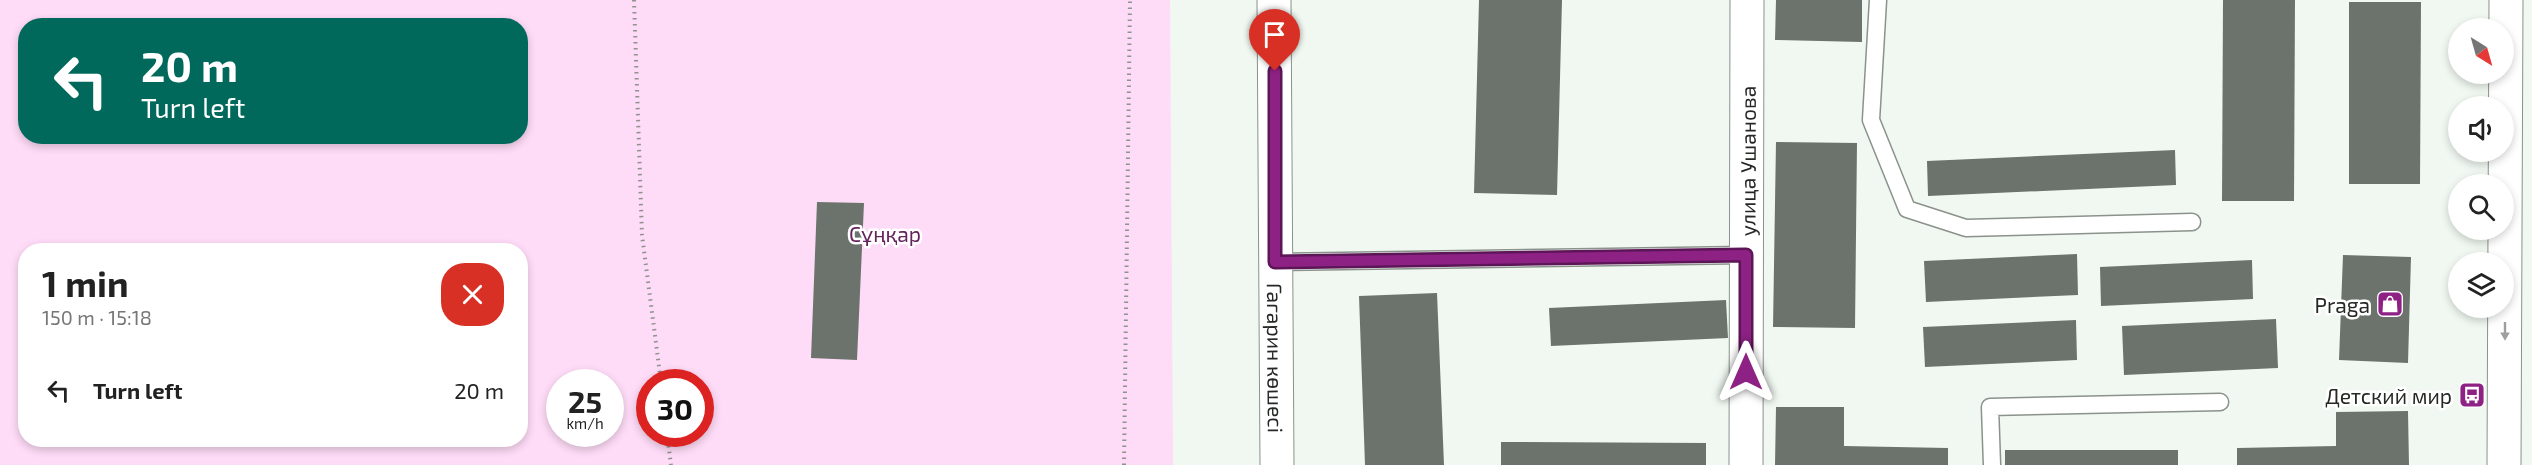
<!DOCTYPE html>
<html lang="en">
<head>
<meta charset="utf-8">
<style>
  :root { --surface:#fff; --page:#f6f6f6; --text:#222; --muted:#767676 }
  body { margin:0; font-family:"Exo 2",sans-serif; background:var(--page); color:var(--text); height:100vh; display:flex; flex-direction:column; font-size:22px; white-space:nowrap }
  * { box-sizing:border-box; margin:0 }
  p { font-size:20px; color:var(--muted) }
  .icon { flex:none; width:33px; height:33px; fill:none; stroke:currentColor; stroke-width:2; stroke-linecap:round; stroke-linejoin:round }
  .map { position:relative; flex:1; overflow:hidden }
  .side { position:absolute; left:18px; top:243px; width:510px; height:204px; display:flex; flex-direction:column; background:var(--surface); border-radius:24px; box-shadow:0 3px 9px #0003 }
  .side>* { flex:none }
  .hud { position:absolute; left:18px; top:18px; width:510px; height:126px; border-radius:24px; box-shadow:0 3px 9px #0003; background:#00695c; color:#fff; overflow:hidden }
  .needle { width:39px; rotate:143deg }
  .fabs { position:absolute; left:2448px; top:18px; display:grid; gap:12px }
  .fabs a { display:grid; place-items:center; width:66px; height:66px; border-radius:50%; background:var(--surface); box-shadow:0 3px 9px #0003; font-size:30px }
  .speed { position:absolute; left:546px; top:369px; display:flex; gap:12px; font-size:30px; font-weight:700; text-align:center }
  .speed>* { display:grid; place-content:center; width:78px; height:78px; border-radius:50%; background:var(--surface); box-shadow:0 3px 9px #0003; line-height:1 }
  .speed small { font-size:15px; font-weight:400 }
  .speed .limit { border:9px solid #d22; background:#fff; color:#111 }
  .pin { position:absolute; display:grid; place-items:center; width:51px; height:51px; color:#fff; margin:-62px -26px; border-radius:50% 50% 50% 0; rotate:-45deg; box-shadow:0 0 6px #0007 }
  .pin .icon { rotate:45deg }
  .me { position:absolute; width:66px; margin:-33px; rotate:0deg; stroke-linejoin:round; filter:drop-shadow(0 0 4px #0008) }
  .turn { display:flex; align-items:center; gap:21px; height:126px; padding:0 24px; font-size:27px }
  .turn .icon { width:78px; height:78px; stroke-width:2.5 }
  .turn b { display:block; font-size:42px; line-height:51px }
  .round { display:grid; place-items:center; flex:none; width:63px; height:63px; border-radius:24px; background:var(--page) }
  .headline { display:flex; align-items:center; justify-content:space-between; height:102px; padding:0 24px }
  h1 { font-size:36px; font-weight:700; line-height:45px }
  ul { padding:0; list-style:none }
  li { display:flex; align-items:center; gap:18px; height:90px; padding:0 24px }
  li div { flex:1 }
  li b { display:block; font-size:22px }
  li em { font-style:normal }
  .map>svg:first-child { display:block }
  .green { fill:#fedbf7; fill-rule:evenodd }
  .building { fill:#6b736c }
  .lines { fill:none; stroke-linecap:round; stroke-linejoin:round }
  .service-casing { stroke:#8a928b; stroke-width:19 }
  .minor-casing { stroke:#8a928b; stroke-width:35 }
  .tertiary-casing { stroke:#8a928b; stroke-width:35 }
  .path { stroke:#8e938e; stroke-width:4; stroke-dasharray:1.5 4.5; stroke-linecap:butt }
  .service { stroke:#fff; stroke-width:16 }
  .minor { stroke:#fff; stroke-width:33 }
  .tertiary { stroke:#fff; stroke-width:33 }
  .oneway { fill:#9d9e9d }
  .route-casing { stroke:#5c1556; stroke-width:15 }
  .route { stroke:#8e2184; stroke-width:10 }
  .labels { text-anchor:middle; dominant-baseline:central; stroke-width:5; stroke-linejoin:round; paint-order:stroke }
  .street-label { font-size:21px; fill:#252825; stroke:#fff }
  .park-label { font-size:21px; fill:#65235e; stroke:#fff }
  .poi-label { font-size:21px; fill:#252825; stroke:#fff; text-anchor:end }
</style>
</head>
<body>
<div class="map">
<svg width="2532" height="465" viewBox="0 0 2532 465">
  <rect width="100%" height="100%" fill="#f0f8f1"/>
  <path class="green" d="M0,0H1170L1173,465H0ZM26,26H520V136H26ZM26,250H520V440H26ZM560,382H610V434H560ZM650,382H700V434H650Z"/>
  <g class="building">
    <path d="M1479,0H1562L1557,195L1474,193Z"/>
    <path d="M1776,0H1862V42L1775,40Z"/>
    <path d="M2223,0H2295L2294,201H2222Z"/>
    <path d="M2349,2H2421L2420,184H2349Z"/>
    <path d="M1776,142L1857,143L1855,328L1773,327Z"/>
    <path d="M2175,150L2176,185L1928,196L1927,161Z"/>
    <path d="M817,202L864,203L857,360L811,358Z"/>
    <path d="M2077,254L2078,295L1926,302L1924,261Z"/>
    <path d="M2343,255L2411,257L2408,363L2339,360Z"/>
    <path d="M2252,260L2253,299L2101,306L2100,267Z"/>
    <path d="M1437,293L1444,465H1365L1359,296Z"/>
    <path d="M1726,300L1728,338L1551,346L1549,308Z"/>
    <path d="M2276,319L2278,368L2124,375L2122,326Z"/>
    <path d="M2076,320L2077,360L1925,367L1923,327Z"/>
    <path d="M1776,407H1844V446L1948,448V465H1775Z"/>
    <path d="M2408,411L2409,465H2237V448L2336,446V412Z"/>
    <path d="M1501,442L1706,443V465H1501Z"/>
    <rect x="2005" y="450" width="173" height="15"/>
  </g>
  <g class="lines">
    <defs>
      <g id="service">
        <path d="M1878,0L1871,120L1907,209L1966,228L2192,222"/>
        <path d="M1275,262L1746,255"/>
        <path d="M1992,465L1990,407L2220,402"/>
      </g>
      <g id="minor">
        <path id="s1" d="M1746,465L1747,0"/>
      </g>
      <g id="tertiary">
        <path id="s2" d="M1274,0L1277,465"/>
        <path d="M2504,465L2506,0"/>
      </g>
    </defs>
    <use href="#service" class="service-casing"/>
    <use href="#minor" class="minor-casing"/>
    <use href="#tertiary" class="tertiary-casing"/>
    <g class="path">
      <path d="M634,0L642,235L661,382"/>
      <path d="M667,434L671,465"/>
      <path d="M1124,465L1130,0"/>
    </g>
    <use href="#service" class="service"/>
    <use href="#minor" class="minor"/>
    <use href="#tertiary" class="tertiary"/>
  </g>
  <defs><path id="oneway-solid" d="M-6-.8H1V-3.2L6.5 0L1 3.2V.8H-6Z" transform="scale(1.5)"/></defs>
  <use class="oneway" href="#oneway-solid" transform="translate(2505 331) rotate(90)"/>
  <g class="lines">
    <defs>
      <path id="route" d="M1275,71V262L1746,255V372"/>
    </defs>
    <use href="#route" class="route-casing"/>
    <use href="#route" class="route"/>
  </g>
  <defs>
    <symbol id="shop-square" viewBox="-11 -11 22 22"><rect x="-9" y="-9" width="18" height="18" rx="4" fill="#8e2184" stroke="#fff"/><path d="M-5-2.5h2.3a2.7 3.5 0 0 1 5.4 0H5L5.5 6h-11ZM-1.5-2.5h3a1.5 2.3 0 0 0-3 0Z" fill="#fff"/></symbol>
    <symbol id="bus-square" viewBox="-11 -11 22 22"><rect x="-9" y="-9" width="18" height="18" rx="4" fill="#8e2184" stroke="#fff"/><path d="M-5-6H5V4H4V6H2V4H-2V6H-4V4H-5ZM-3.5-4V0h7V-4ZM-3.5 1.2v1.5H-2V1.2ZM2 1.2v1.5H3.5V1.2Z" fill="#fff"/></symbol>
  </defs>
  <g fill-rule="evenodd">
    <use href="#shop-square" x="2375" y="289" width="30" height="30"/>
    <use href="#bus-square" x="2457" y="380" width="30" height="30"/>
  </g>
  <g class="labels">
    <g class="street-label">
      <text stroke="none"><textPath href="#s1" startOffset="304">улица Ушанова</textPath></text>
      <text stroke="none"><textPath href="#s2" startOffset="358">Гагарин көшесі</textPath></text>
    </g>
    <g class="park-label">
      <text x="885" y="233">Сұңқар</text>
    </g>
    <g class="poi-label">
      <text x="2370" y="304">Praga</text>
      <text x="2452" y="395">Детский мир</text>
    </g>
  </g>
</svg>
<div class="fabs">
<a><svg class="needle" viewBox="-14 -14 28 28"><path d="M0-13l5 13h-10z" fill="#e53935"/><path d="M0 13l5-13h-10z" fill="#767676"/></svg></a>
<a><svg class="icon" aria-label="sound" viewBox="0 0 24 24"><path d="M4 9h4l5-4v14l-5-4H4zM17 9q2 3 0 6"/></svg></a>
<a><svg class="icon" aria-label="search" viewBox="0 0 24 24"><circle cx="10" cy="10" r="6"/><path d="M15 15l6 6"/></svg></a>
<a><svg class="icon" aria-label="layers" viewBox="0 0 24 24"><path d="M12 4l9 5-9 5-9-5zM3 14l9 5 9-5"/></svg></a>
</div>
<div class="speed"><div>25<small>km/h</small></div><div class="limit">30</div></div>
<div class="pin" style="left:1275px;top:71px;background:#d93025"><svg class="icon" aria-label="arrive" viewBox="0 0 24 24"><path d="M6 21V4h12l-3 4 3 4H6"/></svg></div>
<svg class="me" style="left:1746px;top:372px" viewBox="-20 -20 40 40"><path d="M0-17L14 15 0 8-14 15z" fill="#8e2184" stroke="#fff" stroke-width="4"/></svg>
<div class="hud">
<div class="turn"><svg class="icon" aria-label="left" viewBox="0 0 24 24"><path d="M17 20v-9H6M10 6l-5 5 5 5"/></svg><div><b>20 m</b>Turn left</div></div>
</div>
<section class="side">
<div class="headline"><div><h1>1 min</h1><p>150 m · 15:18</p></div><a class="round" style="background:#d93025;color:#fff"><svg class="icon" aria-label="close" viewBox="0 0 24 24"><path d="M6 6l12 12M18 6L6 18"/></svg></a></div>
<ul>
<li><svg class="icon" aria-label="left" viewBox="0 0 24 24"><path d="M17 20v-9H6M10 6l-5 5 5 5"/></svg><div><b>Turn left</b></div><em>20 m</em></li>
</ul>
</section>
</div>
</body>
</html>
